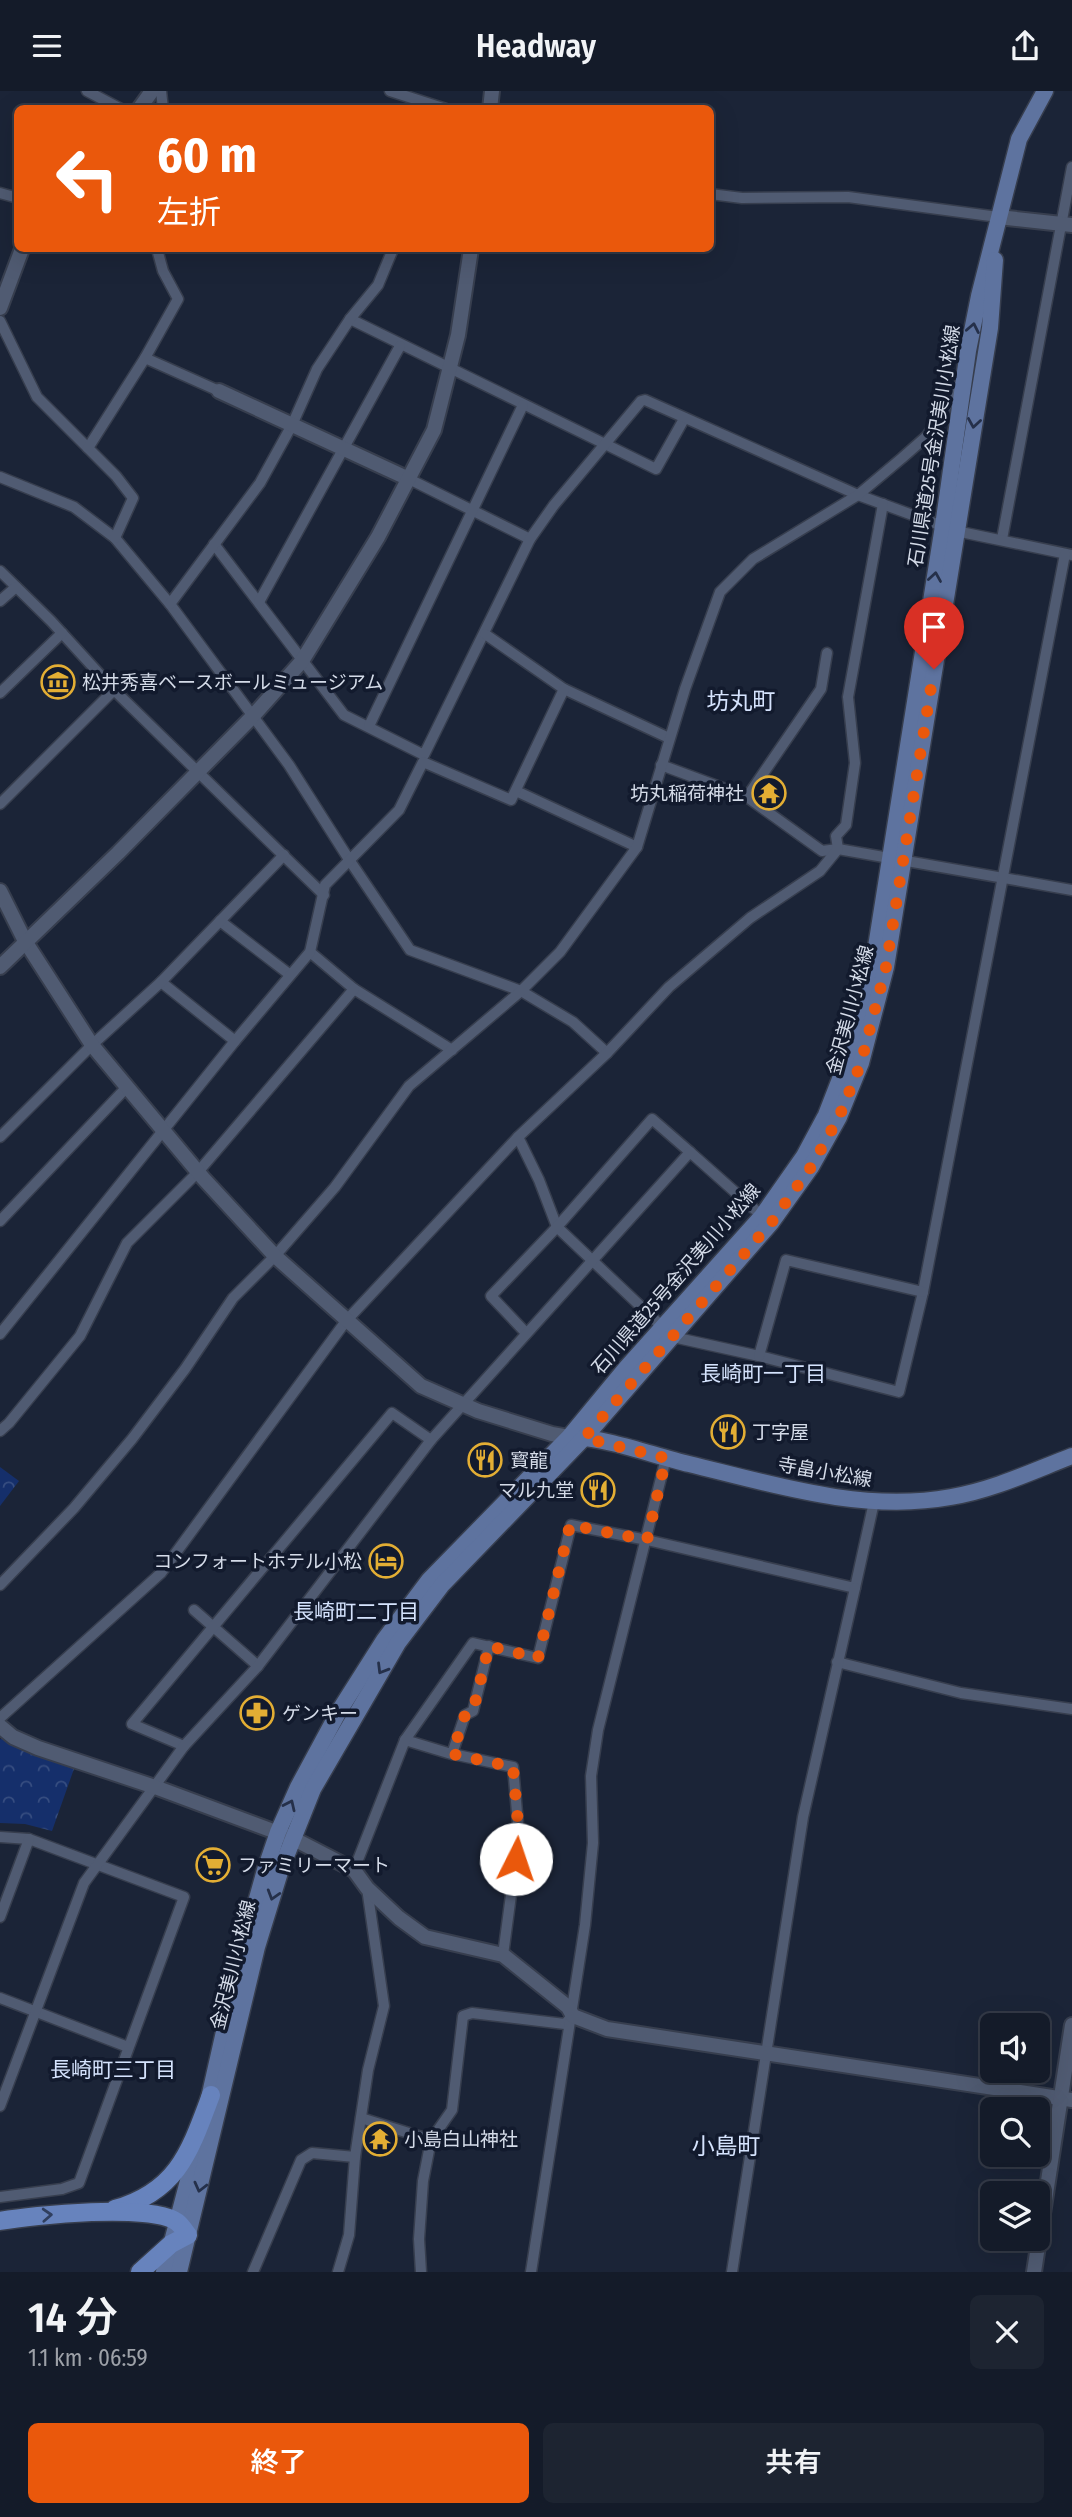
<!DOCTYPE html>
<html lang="ja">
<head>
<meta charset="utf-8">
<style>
  :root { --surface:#141b29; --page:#1d2431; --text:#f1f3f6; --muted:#9da1a8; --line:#333946; --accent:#ea580c }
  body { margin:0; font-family:"Fira Sans Condensed","Noto Sans JP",sans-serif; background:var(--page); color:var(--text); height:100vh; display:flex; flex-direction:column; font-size:26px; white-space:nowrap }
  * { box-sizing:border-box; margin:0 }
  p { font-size:23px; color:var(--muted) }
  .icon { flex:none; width:38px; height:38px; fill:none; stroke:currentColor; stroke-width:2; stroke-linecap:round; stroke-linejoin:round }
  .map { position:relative; height:2181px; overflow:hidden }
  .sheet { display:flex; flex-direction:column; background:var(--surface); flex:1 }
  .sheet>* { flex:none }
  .top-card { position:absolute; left:14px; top:14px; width:700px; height:147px; border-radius:10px; box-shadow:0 7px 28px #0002,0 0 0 2px var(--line); background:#ea580c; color:#fff; overflow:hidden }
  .buttons { position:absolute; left:980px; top:1922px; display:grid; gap:14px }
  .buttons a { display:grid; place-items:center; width:70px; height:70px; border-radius:10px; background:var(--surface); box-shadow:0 7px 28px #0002,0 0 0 2px var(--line); font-size:35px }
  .pin { position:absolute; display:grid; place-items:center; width:60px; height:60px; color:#fff; margin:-72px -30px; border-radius:50% 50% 50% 0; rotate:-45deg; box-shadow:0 0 7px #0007 }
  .pin .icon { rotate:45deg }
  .me { position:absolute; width:77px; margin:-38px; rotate:4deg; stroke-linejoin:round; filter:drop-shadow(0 0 5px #0008) }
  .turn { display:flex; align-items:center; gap:24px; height:147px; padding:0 28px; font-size:32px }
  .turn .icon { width:91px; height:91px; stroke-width:2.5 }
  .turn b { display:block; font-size:49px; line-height:60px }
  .round { display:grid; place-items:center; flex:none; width:74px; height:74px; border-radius:10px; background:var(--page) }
  .headline { display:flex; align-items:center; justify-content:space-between; height:119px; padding:0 28px }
  h1 { font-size:42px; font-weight:600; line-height:52px }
  .button { display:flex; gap:14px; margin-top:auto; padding:14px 28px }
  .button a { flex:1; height:80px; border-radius:10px; background:var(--accent); color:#fff; font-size:28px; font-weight:600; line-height:80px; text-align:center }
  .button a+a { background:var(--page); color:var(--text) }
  header { display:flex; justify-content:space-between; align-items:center; height:91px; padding:0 28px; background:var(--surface); font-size:32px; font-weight:600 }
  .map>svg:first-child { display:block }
  .park { fill:url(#park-crowns) }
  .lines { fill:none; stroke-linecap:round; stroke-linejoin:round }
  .street-casing { stroke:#373e4e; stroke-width:13 }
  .secondary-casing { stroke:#373e4e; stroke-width:18 }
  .primary-casing { stroke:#373e4e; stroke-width:19 }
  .highway-casing { stroke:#373e4e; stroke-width:21 }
  .street { stroke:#505b72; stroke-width:10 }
  .secondary { stroke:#505b72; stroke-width:14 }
  .primary { stroke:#5e739f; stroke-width:16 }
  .highway { stroke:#6783bd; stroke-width:18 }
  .oneway { stroke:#25304a }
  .oneway2 { stroke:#303f5f }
  .route { stroke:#ea580c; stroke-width:12; stroke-dasharray:0 21.6 }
  .labels { text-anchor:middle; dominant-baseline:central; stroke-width:7; stroke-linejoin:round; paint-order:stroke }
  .street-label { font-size:19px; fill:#d4dbe8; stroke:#121a2d }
  .poi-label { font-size:19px; fill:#d4dbe8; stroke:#121a2d; text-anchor:start }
  .neighbourhood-label { font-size:21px; fill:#d5e3fd; stroke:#121a2d }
  .quarter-label { font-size:23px; fill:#d5e3fd; stroke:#121a2d }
</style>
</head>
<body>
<header><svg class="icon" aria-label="menu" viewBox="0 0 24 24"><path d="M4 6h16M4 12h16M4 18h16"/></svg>Headway<svg class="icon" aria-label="share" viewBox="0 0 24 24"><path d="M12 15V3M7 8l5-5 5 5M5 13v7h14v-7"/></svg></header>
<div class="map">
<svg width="1072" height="2181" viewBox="0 0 1072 2181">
  <defs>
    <pattern id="park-crowns" width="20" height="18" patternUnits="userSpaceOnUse" patternTransform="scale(1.75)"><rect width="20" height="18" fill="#152f6b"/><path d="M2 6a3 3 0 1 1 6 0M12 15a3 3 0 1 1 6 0" fill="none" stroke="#364d80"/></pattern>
  </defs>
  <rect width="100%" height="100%" fill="#1b2437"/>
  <g class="park">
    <path d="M0,1376L19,1390L0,1415Z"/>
    <path d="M2,1646L75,1675L52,1740L25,1733L0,1732V1649Z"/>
  </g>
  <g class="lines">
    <defs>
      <g id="street">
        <path d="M87,0L121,18"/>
        <path d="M161,0L163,18"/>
        <path d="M390,0L446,18"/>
        <path d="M0,102L18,107"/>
        <path d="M710,103L742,107L848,106L998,126"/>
        <path d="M350,228L656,378L684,328"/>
        <path d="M0,230L37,306L88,357"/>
        <path d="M145,267L219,300"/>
        <path d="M0,386L74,416L115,447L170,513L289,674L350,770L410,859L521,900L573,931L607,962"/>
        <path d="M409,388L530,448"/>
        <path d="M115,447L133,407L116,385L88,357L145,267L178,208L163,180L157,158"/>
        <path d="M1002,448L1072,76"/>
        <path d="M214,453L344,624L424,664L530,448L554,414L641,310L645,309L858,404L956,440L1072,464"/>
        <path d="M0,480L51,530L114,599L324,804"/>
        <path d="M0,510L16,496"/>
        <path d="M259,511L400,255"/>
        <path d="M170,513L260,392L292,334L317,278L350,228L378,194L393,158"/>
        <path d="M485,543L564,598L669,647"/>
        <path d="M0,602L62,542"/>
        <path d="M369,635L523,314"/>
        <path d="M661,674L747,706L822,760L838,758L1072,799"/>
        <path d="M516,700L637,756"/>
        <path d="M747,706L821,598L827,562"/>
        <path d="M0,713L114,599"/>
        <path d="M220,830L289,883"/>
        <path d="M310,861L354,898L452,959"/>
        <path d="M161,891L235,950"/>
        <path d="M0,1046L92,954L161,891L284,764"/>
        <path d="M518,1046L539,1089L557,1136L673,1246L759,1265L899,1301L923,1201L1065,463"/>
        <path d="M0,1130L126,997"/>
        <path d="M526,1242L491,1205L557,1136L652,1028L690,1061"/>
        <path d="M0,1243L235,950L310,861L325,794L399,719L423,671L511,709L564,598"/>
        <path d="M759,1265L786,1169L923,1201"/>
        <path d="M0,1340L9,1332L80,1245L127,1152L198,1081L354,898"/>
        <path d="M0,1494L74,1417L132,1348L185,1278L233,1207L275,1165L335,1096L409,995L521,900L560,861L637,756L685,598L720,501L753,468L858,404L902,367L927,345L959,295"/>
        <path d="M194,1519L258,1575"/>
        <path d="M837,1571L961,1602L1072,1618"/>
        <path d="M0,1627L161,1482L346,1230L518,1046L607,962L669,896L750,827L820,780L838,758L836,745L846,734L855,672L848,606L883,413"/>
        <path d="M405,1649L448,1662L513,1676L519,1744L503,1864"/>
        <path d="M184,1655L132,1633L392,1322L431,1349"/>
        <path d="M452,1663L465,1624L473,1620L489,1555"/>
        <path d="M0,1746L29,1748L184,1806L79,2092L62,2098L0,2106"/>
        <path d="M354,1779L405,1649L473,1552L538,1567L571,1434L647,1449L855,1497L874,1411"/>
        <path d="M0,1826L29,1748"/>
        <path d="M0,1907L128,1956"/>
        <path d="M0,2015L84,1792L184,1655L258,1575L431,1349L690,1061L762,1125"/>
        <path d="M361,2027L431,2049"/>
        <path d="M253,2181L301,2069L312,2062L355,2066"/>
        <path d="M338,2181L349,2144L355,2066L368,1979L384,1915L367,1797"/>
        <path d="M421,2181L419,2148L423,2090L431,2049L452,2019L463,1925L472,1922L565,1933L572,1925"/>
        <path d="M531,2181L585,1834L593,1752L591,1685L598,1639L666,1367"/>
        <path d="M732,2181L803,1726L855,1497"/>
      </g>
      <g id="secondary">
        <path d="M139,18L152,0"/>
        <path d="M490,18L492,0"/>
        <path d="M998,126L1072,134"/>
        <path d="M0,217L22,158"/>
        <path d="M219,300L409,388"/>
        <path d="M0,800L25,850L92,954L203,1087L275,1165L421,1295L478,1320L552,1343L569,1346"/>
        <path d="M0,876L118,762L252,626L302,570L378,446L434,339L458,244L471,158"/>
        <path d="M0,1635L13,1646L38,1657L155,1696L292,1747L354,1779L367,1797L399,1827L425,1846L503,1864L568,1916L573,1925L607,1938L1072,2009"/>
        <path d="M1034,2181L1072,1934"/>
      </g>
      <g id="primary">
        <path d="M575,1346C610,1348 655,1365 689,1373C775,1394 863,1422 951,1406C993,1399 1033,1380 1072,1365"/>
        <path d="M207,2016L242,1861L265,1779L278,1741L298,1696L339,1620L384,1549L429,1489L569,1346L626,1277L762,1125L804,1065L826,1024L847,970L872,881L943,435L968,260L979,205L1019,48L1045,0"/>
        <path d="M164,2181L199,2048"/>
        <path d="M179,2181L257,1856L281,1778L313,1698L398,1552L442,1494L584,1347L771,1132L811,1076L839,1026L861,972L886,876L990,237L995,169"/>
      </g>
      <g id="highway">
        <path d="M115,2118C178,2100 190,2060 211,2004"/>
        <path d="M0,2130C33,2124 152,2112 177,2131C181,2134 185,2140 188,2144L171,2153L140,2181"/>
      </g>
    </defs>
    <use href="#street" class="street-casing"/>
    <use href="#secondary" class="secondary-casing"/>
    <use href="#primary" class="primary-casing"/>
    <use href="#highway" class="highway-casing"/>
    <use href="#street" class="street"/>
    <use href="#secondary" class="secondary"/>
    <use href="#primary" class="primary"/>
    <use href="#highway" class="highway"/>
  </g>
  <defs><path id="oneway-chevron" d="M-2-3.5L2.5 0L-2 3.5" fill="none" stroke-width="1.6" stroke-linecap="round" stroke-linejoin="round" transform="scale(1.75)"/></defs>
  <g class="oneway">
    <use href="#oneway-chevron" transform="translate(973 237) rotate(-79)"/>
    <use href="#oneway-chevron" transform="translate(974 332) rotate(99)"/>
    <use href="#oneway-chevron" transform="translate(935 486) rotate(-81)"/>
    <use href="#oneway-chevron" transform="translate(382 1578) rotate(121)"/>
    <use href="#oneway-chevron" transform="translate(290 1714) rotate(-65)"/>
    <use href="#oneway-chevron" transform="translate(273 1804) rotate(107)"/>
    <use href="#oneway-chevron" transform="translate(200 2096) rotate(104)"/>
  </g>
  <use class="oneway2" href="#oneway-chevron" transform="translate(47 2124) rotate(-3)"/>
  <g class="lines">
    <path class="route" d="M516,1768L519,1744L513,1676L452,1663L465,1624L473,1620L489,1555L538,1567L570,1434L647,1449L666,1367L584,1347L771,1132L811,1076L839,1026L861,972L886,876L934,578"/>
  </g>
  <defs>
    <symbol id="museum-ring" viewBox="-11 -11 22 22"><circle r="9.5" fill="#121a2d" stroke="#e3ae34" stroke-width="1.5"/><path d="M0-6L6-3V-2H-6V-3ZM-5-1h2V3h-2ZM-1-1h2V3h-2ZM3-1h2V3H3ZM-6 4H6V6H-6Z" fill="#e3ae34"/></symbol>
    <symbol id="temple-ring" viewBox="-11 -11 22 22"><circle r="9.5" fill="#121a2d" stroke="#e3ae34" stroke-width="1.5"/><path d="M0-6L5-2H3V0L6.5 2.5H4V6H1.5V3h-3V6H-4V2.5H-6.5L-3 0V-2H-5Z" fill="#e3ae34"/></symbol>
    <symbol id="restaurant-ring" viewBox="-11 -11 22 22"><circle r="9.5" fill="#121a2d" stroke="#e3ae34" stroke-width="1.5"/><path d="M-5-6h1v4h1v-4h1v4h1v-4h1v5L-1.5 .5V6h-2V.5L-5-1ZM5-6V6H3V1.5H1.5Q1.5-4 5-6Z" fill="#e3ae34"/></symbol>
    <symbol id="hotel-ring" viewBox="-11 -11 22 22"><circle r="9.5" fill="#121a2d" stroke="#e3ae34" stroke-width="1.5"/><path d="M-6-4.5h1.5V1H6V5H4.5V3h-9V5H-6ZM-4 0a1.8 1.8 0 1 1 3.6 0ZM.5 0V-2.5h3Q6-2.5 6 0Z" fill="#e3ae34"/></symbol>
    <symbol id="pharmacy-ring" viewBox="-11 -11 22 22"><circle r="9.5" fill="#121a2d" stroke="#e3ae34" stroke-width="1.5"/><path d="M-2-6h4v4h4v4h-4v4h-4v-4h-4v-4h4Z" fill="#e3ae34"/></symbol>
    <symbol id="supermarket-ring" viewBox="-11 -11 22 22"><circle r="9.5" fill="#121a2d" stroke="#e3ae34" stroke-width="1.5"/><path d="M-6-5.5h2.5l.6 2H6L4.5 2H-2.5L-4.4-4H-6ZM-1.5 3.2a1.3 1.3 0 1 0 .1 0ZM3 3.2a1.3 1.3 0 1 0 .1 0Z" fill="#e3ae34"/></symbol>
  </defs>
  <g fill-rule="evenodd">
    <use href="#museum-ring" x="39" y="572" width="38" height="38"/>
    <use href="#temple-ring" x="750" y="683" width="38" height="38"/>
    <use href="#restaurant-ring" x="709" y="1322" width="38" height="38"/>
    <use href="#restaurant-ring" x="466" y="1350" width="38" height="38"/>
    <use href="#restaurant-ring" x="579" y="1380" width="38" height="38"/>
    <use href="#hotel-ring" x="367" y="1451" width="38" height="38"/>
    <use href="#pharmacy-ring" x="238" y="1603" width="38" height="38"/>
    <use href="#supermarket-ring" x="194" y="1755" width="38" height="38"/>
    <use href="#temple-ring" x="361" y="2029" width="38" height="38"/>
  </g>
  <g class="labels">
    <g class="street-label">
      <text transform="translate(934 355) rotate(-81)">石川県道25号金沢美川小松線</text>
      <text transform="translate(850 919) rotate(-75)">金沢美川小松線</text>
      <text transform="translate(676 1188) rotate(-49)">石川県道25号金沢美川小松線</text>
      <text transform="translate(825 1381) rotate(10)">寺畠小松線</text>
      <text transform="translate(233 1874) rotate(-76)">金沢美川小松線</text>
    </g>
    <g class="poi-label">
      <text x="82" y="591">松井秀喜ベースボールミュージアム</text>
      <text x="744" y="702" text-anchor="end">坊丸稲荷神社</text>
      <text x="752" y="1341">丁字屋</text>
      <text x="510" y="1369">寳龍</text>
      <text x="574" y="1399" text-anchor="end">マル九堂</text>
      <text x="362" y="1470" text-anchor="end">コンフォートホテル小松</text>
      <text x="282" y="1622">ゲンキー</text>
      <text x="238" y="1774">ファミリーマート</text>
      <text x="404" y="2048">小島白山神社</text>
    </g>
    <g class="neighbourhood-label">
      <text x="763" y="1283">長崎町一丁目</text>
      <text x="356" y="1521">長崎町二丁目</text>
      <text x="113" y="1979">長崎町三丁目</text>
    </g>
    <g class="quarter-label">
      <text x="741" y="610">坊丸町</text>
      <text x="726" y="2055">小島町</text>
    </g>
  </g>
</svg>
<div class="buttons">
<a><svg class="icon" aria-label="sound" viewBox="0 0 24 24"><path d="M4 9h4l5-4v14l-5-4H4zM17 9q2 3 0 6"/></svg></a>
<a><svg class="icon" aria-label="search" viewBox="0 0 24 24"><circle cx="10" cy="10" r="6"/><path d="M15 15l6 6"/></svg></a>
<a><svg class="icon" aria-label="layers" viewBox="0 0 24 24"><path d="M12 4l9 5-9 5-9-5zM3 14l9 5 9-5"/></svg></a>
</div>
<div class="pin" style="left:934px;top:578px;background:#d93025"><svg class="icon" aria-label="arrive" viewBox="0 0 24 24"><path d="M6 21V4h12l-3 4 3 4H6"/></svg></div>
<svg class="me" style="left:516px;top:1768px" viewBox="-20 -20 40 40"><circle r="19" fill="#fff"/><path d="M0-13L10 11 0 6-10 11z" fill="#ea580c"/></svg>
<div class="top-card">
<div class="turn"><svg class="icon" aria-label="left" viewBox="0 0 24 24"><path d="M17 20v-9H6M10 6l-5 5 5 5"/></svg><div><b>60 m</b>左折</div></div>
</div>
</div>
<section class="sheet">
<div class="headline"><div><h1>14 分</h1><p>1.1 km · 06:59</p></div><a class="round"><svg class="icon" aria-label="close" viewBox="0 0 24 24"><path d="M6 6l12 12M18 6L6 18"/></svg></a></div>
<div class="button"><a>終了</a><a>共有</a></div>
</section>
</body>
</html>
